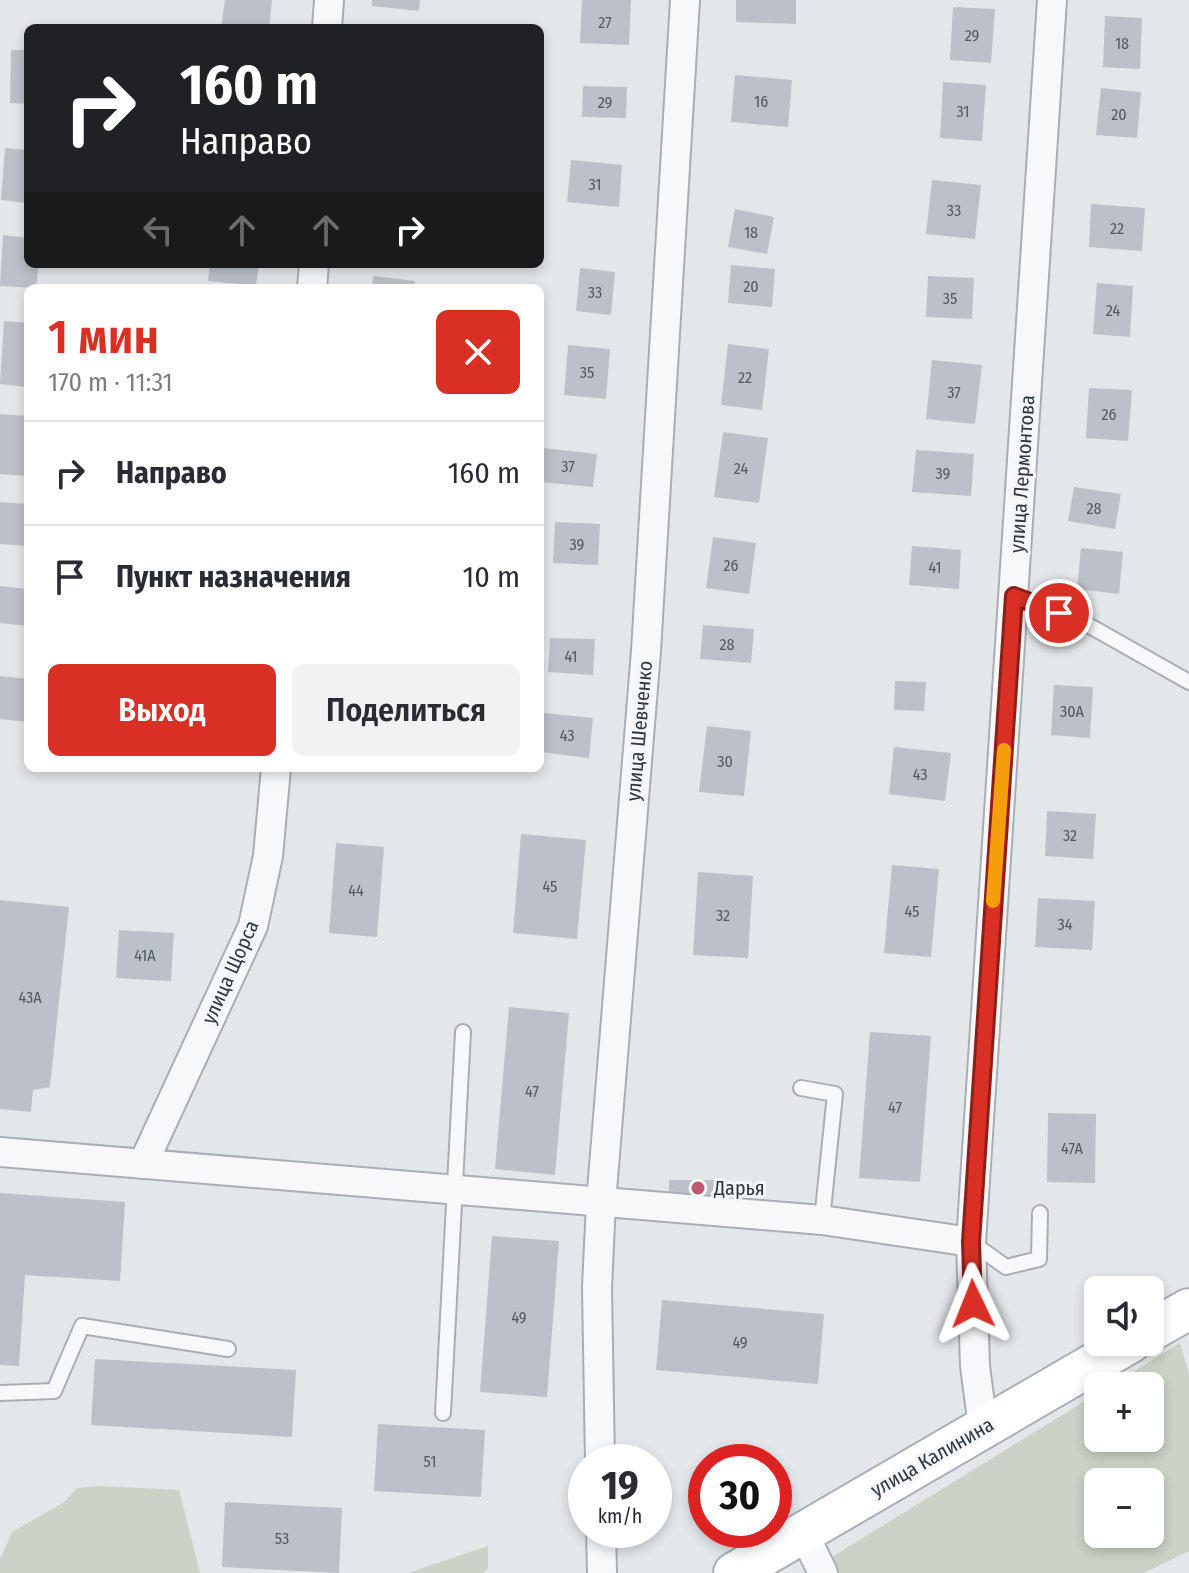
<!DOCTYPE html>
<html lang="ru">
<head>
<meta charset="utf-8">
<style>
  :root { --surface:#fff; --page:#f2f2f3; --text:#2b2b33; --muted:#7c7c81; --line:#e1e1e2; --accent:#d93025 }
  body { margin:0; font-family:"Fira Sans Condensed",sans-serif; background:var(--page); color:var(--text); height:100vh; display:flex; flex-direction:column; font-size:30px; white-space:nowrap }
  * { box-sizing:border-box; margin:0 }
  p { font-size:26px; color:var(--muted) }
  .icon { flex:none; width:44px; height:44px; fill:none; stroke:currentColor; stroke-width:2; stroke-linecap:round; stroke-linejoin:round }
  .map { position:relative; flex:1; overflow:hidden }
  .drawer { position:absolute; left:24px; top:284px; width:520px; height:488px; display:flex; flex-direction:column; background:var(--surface); border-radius:12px; box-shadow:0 4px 12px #0003 }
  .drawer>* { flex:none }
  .top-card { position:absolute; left:24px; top:24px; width:520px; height:244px; border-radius:12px; box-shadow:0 4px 12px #0003; background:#202124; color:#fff; overflow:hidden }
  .controls { position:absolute; left:1084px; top:1276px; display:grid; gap:16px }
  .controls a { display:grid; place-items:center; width:80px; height:80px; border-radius:12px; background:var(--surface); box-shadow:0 4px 12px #0003; font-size:40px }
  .speed { position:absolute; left:568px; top:1444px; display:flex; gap:16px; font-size:40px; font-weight:700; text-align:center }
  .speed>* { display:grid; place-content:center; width:104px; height:104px; border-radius:50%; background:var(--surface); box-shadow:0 4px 12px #0003; line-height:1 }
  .speed small { font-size:20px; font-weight:400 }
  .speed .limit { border:12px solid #d22; background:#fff; color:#111 }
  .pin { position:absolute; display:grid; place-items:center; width:68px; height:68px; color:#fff; margin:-34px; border:4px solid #fff; border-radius:50%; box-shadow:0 2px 8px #0007 }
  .me { position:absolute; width:88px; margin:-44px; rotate:358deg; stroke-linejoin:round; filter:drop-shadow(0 0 6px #0008) }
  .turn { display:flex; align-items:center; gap:28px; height:168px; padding:0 24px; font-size:36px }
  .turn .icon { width:104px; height:104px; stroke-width:2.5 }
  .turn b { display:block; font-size:56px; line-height:68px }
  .lanes { display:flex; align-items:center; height:76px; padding:0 24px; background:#0003; justify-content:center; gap:40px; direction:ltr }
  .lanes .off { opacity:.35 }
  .round { display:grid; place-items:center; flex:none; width:84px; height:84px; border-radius:12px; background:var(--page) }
  .overview { display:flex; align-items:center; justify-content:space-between; height:136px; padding:0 24px }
  h1 { font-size:48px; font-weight:600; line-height:60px; color:var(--accent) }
  .button { display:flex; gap:16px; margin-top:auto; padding:16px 24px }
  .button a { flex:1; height:92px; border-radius:12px; background:var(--accent); color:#fff; font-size:32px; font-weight:600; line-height:92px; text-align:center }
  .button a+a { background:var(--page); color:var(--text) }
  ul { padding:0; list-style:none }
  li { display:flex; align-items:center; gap:24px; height:104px; padding:0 24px; border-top:2px solid var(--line) }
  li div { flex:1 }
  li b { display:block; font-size:30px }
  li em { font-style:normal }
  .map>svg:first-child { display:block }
  .green { fill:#cad3c6; fill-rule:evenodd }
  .building { fill:#bcc1c7 }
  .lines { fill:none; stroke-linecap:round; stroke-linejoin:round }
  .service-casing { stroke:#aaaeb4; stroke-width:18 }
  .minor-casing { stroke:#aaaeb4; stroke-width:32 }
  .secondary-casing { stroke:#aaaeb4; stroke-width:44 }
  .service { stroke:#f7f8f9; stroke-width:14 }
  .minor { stroke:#f7f8f9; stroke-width:28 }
  .secondary { stroke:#fff; stroke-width:40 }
  .route-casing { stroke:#8d1f18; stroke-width:20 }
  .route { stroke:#d93025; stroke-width:14 }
  .slow { stroke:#f59e0b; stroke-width:14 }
  .poi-dot { fill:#c0596d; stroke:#f4f6f8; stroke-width:3 }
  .labels { text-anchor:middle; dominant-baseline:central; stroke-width:6; stroke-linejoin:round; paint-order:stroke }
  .number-label { font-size:16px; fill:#525962 }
  .street-label { font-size:20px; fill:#2e3641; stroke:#f4f6f8 }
  .poi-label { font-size:20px; fill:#2e3641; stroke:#f4f6f8; text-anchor:start }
</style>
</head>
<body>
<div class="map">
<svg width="1189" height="1573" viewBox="0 0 1189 1573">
  <rect width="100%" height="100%" fill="#e4e7ea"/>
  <g class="green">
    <path d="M1180,1343L1189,1374V1551L1144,1573H806L1098,1393V1438H1150V1386H1110ZM1098,1482H1150V1534H1098Z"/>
    <path d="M100,1486L179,1490L200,1573H0V1559L12,1532L63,1503L77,1488Z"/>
    <path d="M488,1546V1568L483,1573H408Z"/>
  </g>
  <g class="building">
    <path d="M225,0H272L269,28L221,27Z"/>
    <path d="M372,0H420L419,11L372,6Z"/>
    <path d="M582,0H631L629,45L580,43Z"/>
    <path d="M736,0H796V24L736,22Z"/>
    <path d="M953,7L995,9L991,63L950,60Z"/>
    <path d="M1105,16L1142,18L1140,69L1103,67Z"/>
    <path d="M11,50H28V104L10,103Z"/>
    <path d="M735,75L792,80L788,127L731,122Z"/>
    <path d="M943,82L986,85L982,141L940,138Z"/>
    <path d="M583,86L627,87L626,118L582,117Z"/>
    <path d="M1101,88L1141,92L1137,138L1096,135Z"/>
    <path d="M5,148L28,150V203L1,200Z"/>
    <path d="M571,160L622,165L619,207L567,202Z"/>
    <path d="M932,180L981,185L975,239L926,234Z"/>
    <path d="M1091,204L1145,208L1142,251L1089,247Z"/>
    <path d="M735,209L774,217L767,254L728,247Z"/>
    <path d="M3,235L28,238V264H39L36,288L0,286Z"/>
    <path d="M210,264H259L256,286L208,281Z"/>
    <path d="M731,265L775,269L772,307L728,303Z"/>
    <path d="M580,268L615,272L611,315L576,311Z"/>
    <path d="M373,276L415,281L414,288H372Z"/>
    <path d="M928,276L974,278L972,319L926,317Z"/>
    <path d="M1097,283L1133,286L1130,337L1093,334Z"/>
    <path d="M4,321L28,323V387L0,384Z"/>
    <path d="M728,344L769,349L762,410L721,405Z"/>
    <path d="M568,345L610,349L606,399L564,395Z"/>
    <path d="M932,360L982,365L975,424L926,419Z"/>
    <path d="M1089,388L1132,390L1128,441L1086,438Z"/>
    <path d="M0,414L28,416V476L0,474Z"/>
    <path d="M723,432L768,438L759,503L714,497Z"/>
    <path d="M543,448L597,454L593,487L540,482Z"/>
    <path d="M916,450L974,454L971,496L912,492Z"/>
    <path d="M1074,487L1121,494L1115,529L1068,521Z"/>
    <path d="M0,502L28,504V546L0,544Z"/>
    <path d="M555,522L600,524L598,565L553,563Z"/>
    <path d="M713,537L756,543L749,594L706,588Z"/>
    <path d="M912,546L961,550L959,589L909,585Z"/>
    <path d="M1081,548L1123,552L1119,594L1077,589Z"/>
    <path d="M0,586L28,589V626L0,623Z"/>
    <path d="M703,625L754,629L751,663L700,659Z"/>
    <path d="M550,638L595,639L593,675L548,672Z"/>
    <path d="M0,676L28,679V722L0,719Z"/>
    <path d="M895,681L926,682L924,711L894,710Z"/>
    <path d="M1054,685L1093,687L1090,738L1051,735Z"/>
    <path d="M544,713L593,718L589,758L540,752Z"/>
    <path d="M707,726L751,731L744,796L699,792Z"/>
    <path d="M894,747L951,753L945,801L889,794Z"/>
    <path d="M1047,811L1096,814L1093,859L1045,856Z"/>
    <path d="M521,834L586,840L577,939L513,933Z"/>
    <path d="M336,843L384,847L377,937L329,933Z"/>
    <path d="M892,865L939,869L931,957L884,953Z"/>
    <path d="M698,872L753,876L748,958L693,955Z"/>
    <path d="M1038,898L1095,901L1092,950L1035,947Z"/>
    <path d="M0,900L69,907L50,1087L33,1090L31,1112L0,1109Z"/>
    <path d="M119,930L174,933L171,981L116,978Z"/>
    <path d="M509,1007L569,1013L555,1175L495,1169Z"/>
    <path d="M870,1032L931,1036L920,1182L859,1178Z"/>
    <path d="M1048,1113L1096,1114L1095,1183L1047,1182Z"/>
    <rect x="669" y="1180" width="57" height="17"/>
    <path d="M0,1193L125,1202L120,1281L25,1275L19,1366L0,1365Z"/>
    <path d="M492,1236L559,1241L547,1397L480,1392Z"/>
    <path d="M662,1300L824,1314L818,1384L656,1370Z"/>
    <path d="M95,1359L296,1370L292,1437L91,1425Z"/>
    <path d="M378,1424L485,1430L481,1497L374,1491Z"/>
    <path d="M225,1502L342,1508L339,1573L222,1567Z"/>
  </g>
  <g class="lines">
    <defs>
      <g id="service">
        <path d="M1014,596L1081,621L1189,682"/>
        <path d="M801,1088L835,1094L822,1220"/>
        <path d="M971,1242L1006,1267L1039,1259L1040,1213"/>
        <path d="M0,1393L54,1391L82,1326L228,1349"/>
        <path d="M443,1413L463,1032"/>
      </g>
      <g id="minor">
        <path d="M327,28L329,0"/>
        <path d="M312,288L314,264"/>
        <path d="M0,1152L822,1220L971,1242"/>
        <path d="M143,1164L253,926L268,856L276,768"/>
        <path d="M983,1427L975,1366L971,1242L1052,0"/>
        <path d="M600,1462L597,1287L601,1203L646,651L685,0"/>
        <path d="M601,1530L602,1573"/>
        <path d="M803,1532L823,1573"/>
      </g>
      <g id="secondary">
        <path d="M1150,1331L1189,1309"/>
        <path d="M734,1573L1131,1342"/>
      </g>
    </defs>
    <use href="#service" class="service-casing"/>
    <use href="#minor" class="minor-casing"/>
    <use href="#secondary" class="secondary-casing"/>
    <use href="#service" class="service"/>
    <use href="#minor" class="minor"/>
    <use href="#secondary" class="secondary"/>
  </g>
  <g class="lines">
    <defs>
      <path id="route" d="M973,1304L971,1242L1014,596L1059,613"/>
    </defs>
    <use href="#route" class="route-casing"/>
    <use href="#route" class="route"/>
    <path class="slow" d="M993,901L1004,750"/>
  </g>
  <circle class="poi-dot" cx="698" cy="1188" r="8"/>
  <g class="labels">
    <g class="number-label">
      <text x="605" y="22">27</text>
      <text x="972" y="35">29</text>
      <text x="1122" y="43">18</text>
      <text x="761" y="101">16</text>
      <text x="605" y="102">29</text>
      <text x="963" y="111">31</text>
      <text x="1119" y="114">20</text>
      <text x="595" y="184">31</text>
      <text x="954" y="210">33</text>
      <text x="1117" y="228">22</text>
      <text x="751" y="232">18</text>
      <text x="751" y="286">20</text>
      <text x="595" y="292">33</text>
      <text x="950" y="298">35</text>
      <text x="1113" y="310">24</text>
      <text x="587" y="372">35</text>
      <text x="745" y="377">22</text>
      <text x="954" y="392">37</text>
      <text x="1109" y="414">26</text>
      <text x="568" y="466">37</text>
      <text x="741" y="468">24</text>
      <text x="943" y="473">39</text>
      <text x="1094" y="508">28</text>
      <text x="577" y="544">39</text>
      <text x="731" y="565">26</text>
      <text x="935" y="567">41</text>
      <text x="727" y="644">28</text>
      <text x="571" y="656">41</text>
      <text x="1072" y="711">30А</text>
      <text x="567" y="735">43</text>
      <text x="725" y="761">30</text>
      <text x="920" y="774">43</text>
      <text x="1070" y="835">32</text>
      <text x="550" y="886">45</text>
      <text x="356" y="890">44</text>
      <text x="912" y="911">45</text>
      <text x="723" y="915">32</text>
      <text x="1065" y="924">34</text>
      <text x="145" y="955">41А</text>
      <text x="30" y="997">43А</text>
      <text x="532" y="1091">47</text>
      <text x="895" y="1107">47</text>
      <text x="1072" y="1148">47А</text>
      <text x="519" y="1317">49</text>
      <text x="740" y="1342">49</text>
      <text x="430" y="1461">51</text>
      <text x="282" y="1538">53</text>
    </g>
    <g class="street-label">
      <text transform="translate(1022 474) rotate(-86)">улица Лермонтова</text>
      <text transform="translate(639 731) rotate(-85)">улица Шевченко</text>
      <text transform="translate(230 972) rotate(-66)">улица Щорса</text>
      <text transform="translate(932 1457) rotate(-30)">улица Калинина</text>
    </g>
    <g class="poi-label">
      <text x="714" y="1188">Дарья</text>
    </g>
  </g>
</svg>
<div class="controls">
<a><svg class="icon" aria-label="sound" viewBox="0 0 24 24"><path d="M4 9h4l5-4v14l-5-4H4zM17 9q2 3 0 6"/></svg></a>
<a>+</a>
<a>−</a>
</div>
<div class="speed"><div>19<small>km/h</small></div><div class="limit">30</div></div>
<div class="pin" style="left:1059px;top:613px;background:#d93025"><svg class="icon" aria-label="arrive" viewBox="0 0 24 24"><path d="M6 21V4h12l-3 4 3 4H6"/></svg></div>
<svg class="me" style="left:973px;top:1304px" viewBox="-20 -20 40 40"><path d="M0-17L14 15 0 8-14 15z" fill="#d93025" stroke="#fff" stroke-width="4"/></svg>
<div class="top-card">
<div class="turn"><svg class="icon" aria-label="right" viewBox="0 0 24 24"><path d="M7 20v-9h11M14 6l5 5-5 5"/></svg><div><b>160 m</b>Направо</div></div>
<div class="lanes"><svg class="icon off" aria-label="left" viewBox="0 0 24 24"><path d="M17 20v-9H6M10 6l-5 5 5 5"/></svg><svg class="icon off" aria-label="ahead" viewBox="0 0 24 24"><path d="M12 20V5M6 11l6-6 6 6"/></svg><svg class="icon off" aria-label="ahead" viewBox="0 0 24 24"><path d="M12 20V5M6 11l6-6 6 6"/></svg><svg class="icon" aria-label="right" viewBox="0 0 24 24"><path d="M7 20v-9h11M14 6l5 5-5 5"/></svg></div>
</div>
<section class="drawer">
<div class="overview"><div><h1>1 мин</h1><p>170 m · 11:31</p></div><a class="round" style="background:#d93025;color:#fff"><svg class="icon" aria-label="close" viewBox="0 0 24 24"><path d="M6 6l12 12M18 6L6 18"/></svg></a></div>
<ul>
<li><svg class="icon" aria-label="right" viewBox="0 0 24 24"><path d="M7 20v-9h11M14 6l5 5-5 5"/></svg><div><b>Направо</b></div><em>160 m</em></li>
<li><svg class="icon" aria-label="arrive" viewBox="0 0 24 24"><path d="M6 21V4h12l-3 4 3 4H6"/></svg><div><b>Пункт назначения</b></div><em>10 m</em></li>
</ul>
<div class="button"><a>Выход</a><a>Поделиться</a></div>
</section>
</div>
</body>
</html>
